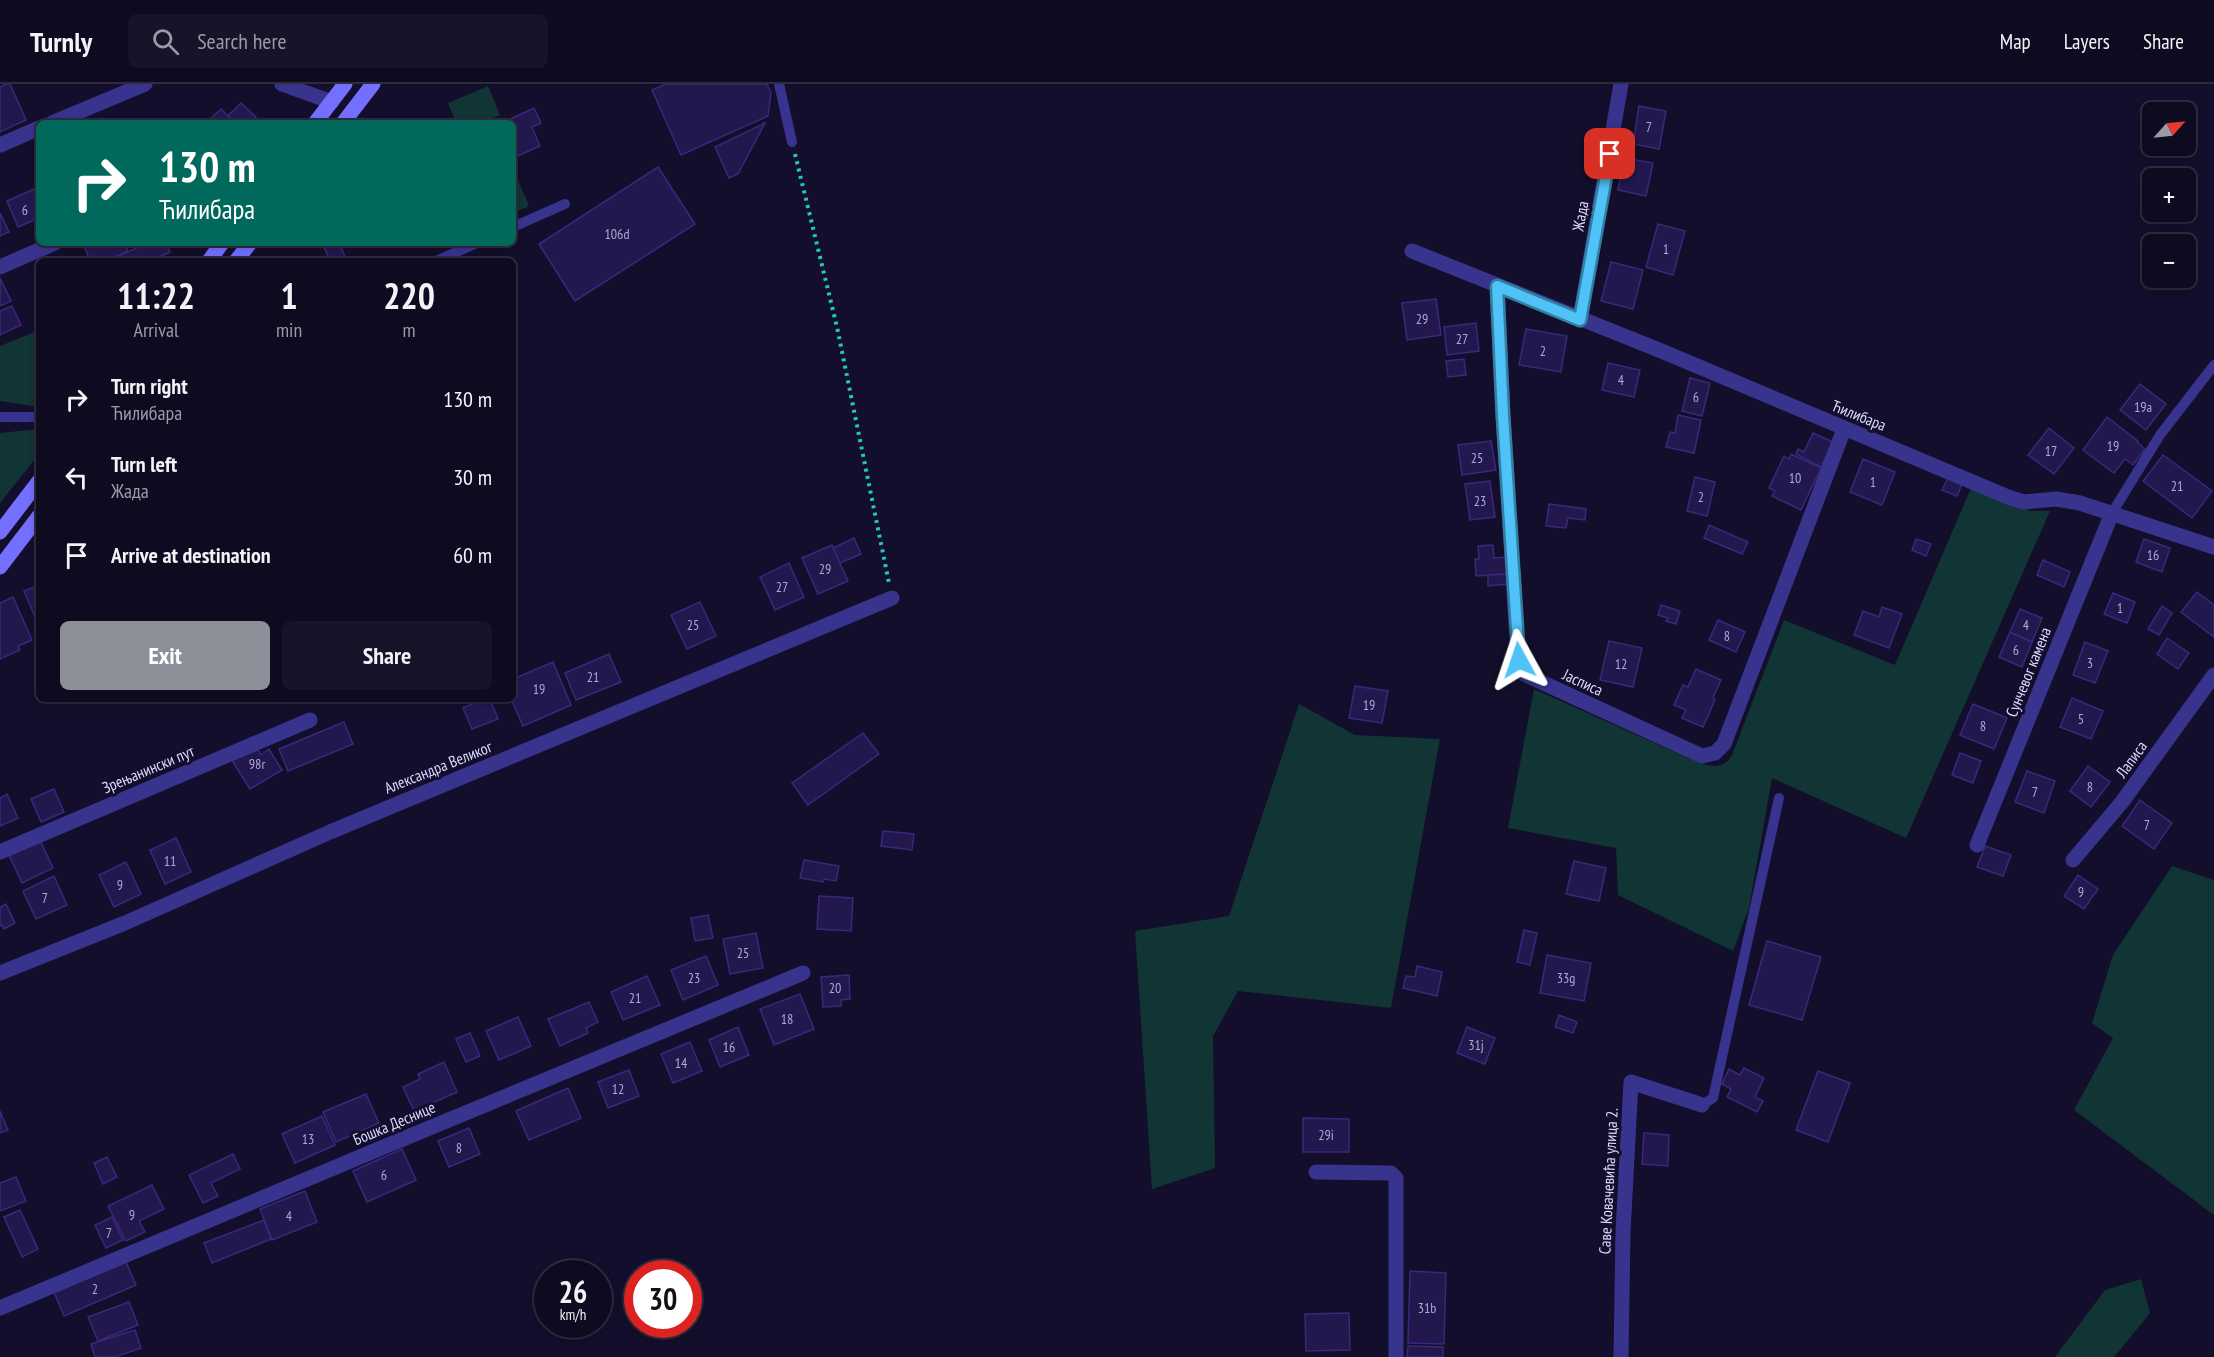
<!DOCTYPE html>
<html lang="en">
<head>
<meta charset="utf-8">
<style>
  :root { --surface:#0e0a20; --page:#171329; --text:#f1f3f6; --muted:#9b9aa5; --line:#2e2b3e; --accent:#8c9099 }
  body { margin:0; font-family:"PT Sans Narrow",sans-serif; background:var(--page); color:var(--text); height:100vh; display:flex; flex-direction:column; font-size:22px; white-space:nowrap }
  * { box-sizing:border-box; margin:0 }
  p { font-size:20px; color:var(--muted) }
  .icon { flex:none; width:33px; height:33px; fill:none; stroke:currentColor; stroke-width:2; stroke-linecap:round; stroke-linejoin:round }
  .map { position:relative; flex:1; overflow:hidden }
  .drawer { position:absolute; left:36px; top:174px; width:480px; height:444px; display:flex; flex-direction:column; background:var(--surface); border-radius:9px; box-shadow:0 3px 9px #0003,0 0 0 2px var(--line) }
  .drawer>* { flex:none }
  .banner { position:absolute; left:36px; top:36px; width:480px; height:126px; border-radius:9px; box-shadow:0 3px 9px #0003,0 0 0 2px var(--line); background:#00695c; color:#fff; overflow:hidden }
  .needle { width:39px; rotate:63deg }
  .tools { position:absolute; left:2142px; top:18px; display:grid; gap:12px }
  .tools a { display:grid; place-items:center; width:54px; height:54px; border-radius:9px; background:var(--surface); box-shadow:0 3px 9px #0003,0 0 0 2px var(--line); font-size:30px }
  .speed { position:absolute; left:534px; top:1176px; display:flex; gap:12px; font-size:30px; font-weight:700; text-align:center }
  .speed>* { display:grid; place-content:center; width:78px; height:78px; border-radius:50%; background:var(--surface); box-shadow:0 3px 9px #0003,0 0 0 2px var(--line); line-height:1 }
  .speed small { font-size:15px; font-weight:400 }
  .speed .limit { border:9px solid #d22; background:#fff; color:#111 }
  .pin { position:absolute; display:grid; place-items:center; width:51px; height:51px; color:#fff; margin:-26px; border-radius:12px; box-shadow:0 3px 9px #0006 }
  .me { position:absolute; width:66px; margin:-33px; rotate:355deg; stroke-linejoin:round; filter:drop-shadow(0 0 4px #0008) }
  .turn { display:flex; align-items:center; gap:21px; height:126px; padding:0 24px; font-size:27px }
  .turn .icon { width:78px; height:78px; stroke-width:2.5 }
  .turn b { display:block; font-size:42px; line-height:51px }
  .eta { display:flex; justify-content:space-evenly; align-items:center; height:102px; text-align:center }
  .eta b { font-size:36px; font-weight:700; line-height:42px }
  .button { display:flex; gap:12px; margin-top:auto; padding:12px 24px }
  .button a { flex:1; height:69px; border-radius:9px; background:var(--accent); color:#fff; font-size:24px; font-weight:700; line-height:69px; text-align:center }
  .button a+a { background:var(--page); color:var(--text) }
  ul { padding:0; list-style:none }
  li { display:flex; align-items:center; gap:18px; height:78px; padding:0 24px }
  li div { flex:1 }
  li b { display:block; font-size:22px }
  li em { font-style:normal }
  header { display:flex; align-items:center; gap:36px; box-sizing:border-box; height:84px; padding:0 30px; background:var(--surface); border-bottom:2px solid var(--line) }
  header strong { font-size:28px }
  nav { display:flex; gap:33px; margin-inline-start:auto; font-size:21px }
  .search { width:420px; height:54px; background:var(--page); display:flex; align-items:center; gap:15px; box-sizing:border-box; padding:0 21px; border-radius:9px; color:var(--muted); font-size:22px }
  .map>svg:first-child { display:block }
  .green { fill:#103534 }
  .building { fill:#23184e; stroke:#39287c; stroke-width:1.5 }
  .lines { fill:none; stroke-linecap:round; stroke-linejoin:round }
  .path { stroke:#23c7bf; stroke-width:4; stroke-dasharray:3 4.5; stroke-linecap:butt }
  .service { stroke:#38348e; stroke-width:10 }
  .minor { stroke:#38348e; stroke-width:15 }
  .secondary { stroke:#736fff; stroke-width:15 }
  .route-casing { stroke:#337fa1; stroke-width:15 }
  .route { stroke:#4fc3f7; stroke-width:10 }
  .labels { text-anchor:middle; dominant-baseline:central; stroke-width:6; stroke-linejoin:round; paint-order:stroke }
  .number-label { font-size:14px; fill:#aea8d3 }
  .street-label { font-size:16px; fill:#dcd8ff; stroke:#130e2b }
</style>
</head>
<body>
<header>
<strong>Turnly</strong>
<div class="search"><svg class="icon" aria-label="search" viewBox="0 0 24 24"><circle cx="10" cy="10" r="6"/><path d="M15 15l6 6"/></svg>Search here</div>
<nav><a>Map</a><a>Layers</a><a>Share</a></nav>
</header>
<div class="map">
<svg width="2214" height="1273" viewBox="0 0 2214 1273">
  <rect width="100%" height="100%" fill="#130e2b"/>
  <g class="green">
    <path d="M488,2L500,31L480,39H456L448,19Z"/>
    <path d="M513,84L529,122L513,129Z"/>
    <path d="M39,246V323L0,317V262Z"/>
    <path d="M39,345V370L0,419V349Z"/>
    <path d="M1971,404L2031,427H2050L1906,754L1772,694L1749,824L1733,867L1618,811L1616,764L1508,744L1534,605L1688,674C1704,680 1721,690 1732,671L1784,536L1895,581Z"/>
    <path d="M1299,620L1355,651L1440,655L1391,924L1238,907L1213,952L1215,1084L1152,1105L1135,847L1229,832Z"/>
    <path d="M2172,782L2214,796V1131L2074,1026L2113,954L2092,939L2113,871Z"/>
    <path d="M2141,1195L2150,1229L2114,1273H2055L2105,1206Z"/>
  </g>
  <g class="building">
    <path d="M6,0H10L26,36L0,48V3Z"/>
    <path d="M666,0H767L771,9L768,32L681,71L652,6Z"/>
    <path d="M241,19L256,33L250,39H235L228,32Z"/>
    <path d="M1639,22L1666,27L1659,65L1633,60Z"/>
    <path d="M534,24L541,39L532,43L540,62L513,74V39H502Z"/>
    <path d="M221,25L235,39H206Z"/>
    <path d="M765,39L738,90L729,94L715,63Z"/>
    <path d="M1624,74L1653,79L1646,112L1618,106Z"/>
    <path d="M658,83L695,140L575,217L539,160Z"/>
    <path d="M39,103V134L18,143L7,117Z"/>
    <path d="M0,129L9,148L0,152Z"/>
    <path d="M1658,140L1685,147L1673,191L1646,183Z"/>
    <path d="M83,159H125L128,167L106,177H90Z"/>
    <path d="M148,159H166L170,168L150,177H107Z"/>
    <path d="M322,159H339L347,177H317L328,172Z"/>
    <path d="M1611,178L1643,186L1633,225L1601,217Z"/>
    <path d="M0,194L11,217L0,222Z"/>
    <path d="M1436,215L1441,251L1407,256L1402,219Z"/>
    <path d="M12,222L21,241L0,251V227Z"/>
    <path d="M1476,239L1479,267L1447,271L1444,243Z"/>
    <path d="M1526,245L1567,252L1561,288L1519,281Z"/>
    <path d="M1464,275L1466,291L1448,293L1446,277Z"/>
    <path d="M1608,279L1640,286L1634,313L1602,306Z"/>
    <path d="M1690,294L1710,299L1702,332L1682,327Z"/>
    <path d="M2140,300L2166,320L2146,346L2120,326Z"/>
    <path d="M1678,331L1701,336L1694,369L1666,363L1670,348L1675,349Z"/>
    <path d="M2107,333L2138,357L2137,358L2145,365L2133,381L2125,375L2114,389L2083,366Z"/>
    <path d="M2049,344L2074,364L2054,390L2028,371Z"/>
    <path d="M1813,349L1833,358L1821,383L1796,370L1798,365L1804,368Z"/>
    <path d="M1491,357L1496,386L1462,391L1458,361Z"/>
    <path d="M1791,370L1821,384L1801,426L1772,412L1775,407L1769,404L1784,372L1789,375Z"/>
    <path d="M2163,371L2212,407L2192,434L2143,397Z"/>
    <path d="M1863,375L1895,388L1882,421L1850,408Z"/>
    <path d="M1695,393L1715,398L1707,432L1687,427Z"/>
    <path d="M1948,394L1962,400L1957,412L1942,406Z"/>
    <path d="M1490,397L1495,433L1470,436L1465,400Z"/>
    <path d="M1549,420L1586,425L1585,436L1568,434L1566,444L1546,442Z"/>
    <path d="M1709,441L1748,458L1742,470L1704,454Z"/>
    <path d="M854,454L861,470L840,479L833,464Z"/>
    <path d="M1916,455L1931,460L1926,472L1912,466Z"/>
    <path d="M2144,455L2170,464L2162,488L2136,478Z"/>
    <path d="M832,461L848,497L818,510L802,474Z"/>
    <path d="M1493,461L1494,474L1506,473L1507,490L1476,492L1475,475H1479L1478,462Z"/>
    <path d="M2043,476L2070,488L2064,503L2037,491Z"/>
    <path d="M789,479L804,513L775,526L760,493Z"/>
    <path d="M1507,490L1508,500L1488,502V491Z"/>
    <path d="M39,501V543L24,507Z"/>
    <path d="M2197,508L2214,521V553L2181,528Z"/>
    <path d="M2113,509L2135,518L2127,539L2104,530Z"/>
    <path d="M13,513L32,556L18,562L20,566L0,575V519Z"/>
    <path d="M700,518L716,552L687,565L671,531Z"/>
    <path d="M1661,521L1680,527L1676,540L1666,537L1668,534L1658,531Z"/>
    <path d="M2162,522L2172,529L2159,551L2148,545Z"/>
    <path d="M1882,523L1902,530L1889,564L1854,551L1863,527L1879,533Z"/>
    <path d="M2020,525L2042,534L2032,558L2010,548Z"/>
    <path d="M1718,536L1745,548L1736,568L1709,556Z"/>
    <path d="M2010,548L2032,558L2022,583L1999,573Z"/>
    <path d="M2167,554L2189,569L2178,585L2157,570Z"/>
    <path d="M1609,557L1642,564L1633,603L1600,596Z"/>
    <path d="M2085,558L2108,567L2095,599L2073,591Z"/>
    <path d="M609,570L621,598L576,616L565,589Z"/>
    <path d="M553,578L571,621L523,642L511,615H513V595Z"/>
    <path d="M1696,585L1721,596L1713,614L1715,616L1703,643L1682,634L1686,626L1674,621L1683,601L1688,603Z"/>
    <path d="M1355,602L1388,607L1382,639L1349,634Z"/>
    <path d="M2072,614L2103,627L2091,655L2060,643Z"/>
    <path d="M484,615H490L498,635L472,645L463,624Z"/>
    <path d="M1973,620L2007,634L1994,665L1960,651Z"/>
    <path d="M344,638L353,660L288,687L279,665Z"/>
    <path d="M863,649L879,670L808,721L792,699Z"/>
    <path d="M254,660L261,671L269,665L282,686L250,705L231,675Z"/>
    <path d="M1960,669L1981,677L1973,699L1952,691Z"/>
    <path d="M2088,682L2110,698L2091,723L2070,707Z"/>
    <path d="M2027,687L2055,697L2044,729L2015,718Z"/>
    <path d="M54,705L64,728L41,738L31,715Z"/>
    <path d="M7,710L18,734L0,742V714Z"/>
    <path d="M2140,716L2172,739L2154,765L2122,742Z"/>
    <path d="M883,747L914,750L912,766L881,762Z"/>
    <path d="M176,754L191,788L165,800L150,766Z"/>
    <path d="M40,756L53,784L22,799L9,771Z"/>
    <path d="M1985,762L2011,771L2003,792L1977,783Z"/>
    <path d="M804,776L839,782L836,797L824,795L823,798L800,794Z"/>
    <path d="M1574,777L1606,784L1599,817L1566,810Z"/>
    <path d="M126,778L141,810L114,823L99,791Z"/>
    <path d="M2078,791L2098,805L2084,825L2064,812Z"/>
    <path d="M54,792L67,821L36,835L23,807Z"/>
    <path d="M819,812L853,814L851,847L817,845Z"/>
    <path d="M6,820L15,839L4,845L2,841L0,842V823Z"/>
    <path d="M708,831L713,854L695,857L691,834Z"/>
    <path d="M1524,846L1537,849L1530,881L1517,878Z"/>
    <path d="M756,849L763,884L730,890L723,855Z"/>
    <path d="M1767,857L1821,873L1802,936L1749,921Z"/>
    <path d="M1547,871L1591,879L1584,917L1540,909Z"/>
    <path d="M706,872L718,901L683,916L671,886Z"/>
    <path d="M1417,882L1442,888L1437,912L1403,904L1406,892L1415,893Z"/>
    <path d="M849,891L850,915L841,916V922L823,923L821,893Z"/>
    <path d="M647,892L660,921L623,936L611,908Z"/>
    <path d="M800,910L814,945L774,961L760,925Z"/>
    <path d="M589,918L598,938L586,944L588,949L560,962L548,935Z"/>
    <path d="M1559,931L1577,938L1573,949L1555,943Z"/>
    <path d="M518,933L531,962L499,976L486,947Z"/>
    <path d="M738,943L749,971L720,983L709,956Z"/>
    <path d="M1467,943L1495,954L1485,980L1457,969Z"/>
    <path d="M470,949L480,972L466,978L456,955Z"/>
    <path d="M690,958L702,987L673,999L661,970Z"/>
    <path d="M444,978L457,1008L414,1027L403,1003L420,995L418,990Z"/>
    <path d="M1744,984L1764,994L1755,1013L1763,1017L1757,1028L1727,1013L1731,1005L1722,1000L1729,985L1740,991Z"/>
    <path d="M629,986L639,1012L608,1024L598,998Z"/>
    <path d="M1818,987L1850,999L1828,1058L1796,1046Z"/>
    <path d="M568,1004L581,1034L529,1056L516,1027Z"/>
    <path d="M366,1010L379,1039L336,1058L323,1028Z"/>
    <path d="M0,1027L8,1046L0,1049Z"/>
    <path d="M322,1032L335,1061L295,1079L282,1050Z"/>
    <path d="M1303,1034L1349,1035V1068H1303Z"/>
    <path d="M469,1044L480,1070L449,1083L438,1057Z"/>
    <path d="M1644,1049L1669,1051L1668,1082L1642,1080Z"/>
    <path d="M402,1065L416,1096L367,1118L353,1087Z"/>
    <path d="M233,1070L240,1085L211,1099L218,1112L203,1119L189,1091Z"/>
    <path d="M107,1073L117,1093L103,1100L94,1079Z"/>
    <path d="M16,1093L26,1117L0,1127V1099Z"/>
    <path d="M152,1101L164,1125L139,1137L145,1148L126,1157L108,1122Z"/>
    <path d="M305,1107L317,1138L272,1156L260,1125Z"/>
    <path d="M20,1126L38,1165L22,1173L4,1133Z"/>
    <path d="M112,1133L123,1156L106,1164L95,1141Z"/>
    <path d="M264,1136L271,1155L212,1179L204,1159Z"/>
    <path d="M126,1178L136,1201L64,1232L54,1208Z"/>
    <path d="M1410,1187L1446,1189L1444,1260L1408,1259Z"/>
    <path d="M129,1218L138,1241L98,1257L88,1233Z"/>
    <path d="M1349,1229L1350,1266L1306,1267L1305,1230Z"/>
    <path d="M135,1246L141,1264L115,1273H95L91,1260Z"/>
    <path d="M1408,1262L1443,1263V1273H1407Z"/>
  </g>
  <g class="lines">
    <path class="path" d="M795,70L837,243L889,499"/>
    <g class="service">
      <path d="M779,0L792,58"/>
      <path d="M513,143L565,120"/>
      <path d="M436,177L477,159"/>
      <path d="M0,333H39"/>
      <path d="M2112,429L2160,351L2214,281"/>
      <path d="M1702,1021L1713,1014L1779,714"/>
    </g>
    <g class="minor">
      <path d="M282,0L332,18"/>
      <path d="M52,39L145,0"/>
      <path d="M0,61L39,44"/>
      <path d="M1412,167L1659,266L2008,413L2024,418L2056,415L2080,419L2214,463"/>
      <path d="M0,183L55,159"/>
      <path d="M1497,202L1503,332L1517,555L1520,581L1524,590L1528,592L1702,672L1715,669L1724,660L1844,345"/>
      <path d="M1580,235L1621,0"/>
      <path d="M1977,761L2112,429"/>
      <path d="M0,768L310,636"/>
      <path d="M2073,776L2122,718L2214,591"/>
      <path d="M0,889L125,839L330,748L892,514"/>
      <path d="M1316,1088L1391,1089L1396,1094V1273"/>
      <path d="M0,1224L398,1057L803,889"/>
      <path d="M1621,1273L1623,1148L1631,998L1702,1021"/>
    </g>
    <g class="secondary">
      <path d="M315,39L345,0"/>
      <path d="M343,39L373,0"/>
      <path d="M209,177L222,159"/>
      <path d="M236,177L250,159"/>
      <path d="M0,448L39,397"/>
      <path d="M0,483L39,432"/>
    </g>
  </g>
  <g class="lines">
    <defs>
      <path id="route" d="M1519,576L1503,332L1497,202L1580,236L1610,70"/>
    </defs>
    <use href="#route" class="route-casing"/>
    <use href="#route" class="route"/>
  </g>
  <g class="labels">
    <g class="number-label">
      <text x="1649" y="43">7</text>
      <text x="25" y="126">6</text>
      <text x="617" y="150">106d</text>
      <text x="1666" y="165">1</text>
      <text x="1422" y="235">29</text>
      <text x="1462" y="255">27</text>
      <text x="1543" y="267">2</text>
      <text x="1621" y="296">4</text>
      <text x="1696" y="313">6</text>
      <text x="2143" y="323">19a</text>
      <text x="2113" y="362">19</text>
      <text x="2051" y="367">17</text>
      <text x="1477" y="374">25</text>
      <text x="1795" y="394">10</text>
      <text x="1873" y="398">1</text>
      <text x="2177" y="402">21</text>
      <text x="1701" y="413">2</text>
      <text x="1480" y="417">23</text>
      <text x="2153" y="471">16</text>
      <text x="825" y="485">29</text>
      <text x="782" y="503">27</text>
      <text x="2120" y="524">1</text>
      <text x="693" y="541">25</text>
      <text x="2026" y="541">4</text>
      <text x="1727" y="552">8</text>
      <text x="2016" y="566">6</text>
      <text x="2090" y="579">3</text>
      <text x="1621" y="580">12</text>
      <text x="593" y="593">21</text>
      <text x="539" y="605">19</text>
      <text x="1369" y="621">19</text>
      <text x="2081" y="635">5</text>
      <text x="1983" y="642">8</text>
      <text x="257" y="680">98r</text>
      <text x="2090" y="703">8</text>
      <text x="2035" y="708">7</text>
      <text x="2147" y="741">7</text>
      <text x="170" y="777">11</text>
      <text x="120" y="801">9</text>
      <text x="2081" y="808">9</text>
      <text x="45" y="814">7</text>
      <text x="743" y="869">25</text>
      <text x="694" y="894">23</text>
      <text x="1566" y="894">33g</text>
      <text x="835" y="904">20</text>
      <text x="635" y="914">21</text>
      <text x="787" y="935">18</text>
      <text x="1476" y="961">31j</text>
      <text x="729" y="963">16</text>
      <text x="681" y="979">14</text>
      <text x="618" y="1005">12</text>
      <text x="1326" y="1051">29i</text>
      <text x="308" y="1055">13</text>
      <text x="459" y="1064">8</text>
      <text x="384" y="1091">6</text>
      <text x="132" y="1131">9</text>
      <text x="289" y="1132">4</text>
      <text x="109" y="1149">7</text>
      <text x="95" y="1205">2</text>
      <text x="1427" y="1224">31b</text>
    </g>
    <g class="street-label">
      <text transform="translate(1580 132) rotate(-80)">Жада</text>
      <text transform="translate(1859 331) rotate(22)">Ћилибара</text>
      <text transform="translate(2028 588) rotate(-68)">Сунчевог камена</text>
      <text transform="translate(1583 598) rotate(25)">Јасписа</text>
      <text transform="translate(2131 675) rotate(-54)">Лаписа</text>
      <text transform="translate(438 683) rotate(-22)">Александра Великог</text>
      <text transform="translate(148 685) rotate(-23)">Зрењанински пут</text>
      <text transform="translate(394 1039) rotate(-23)">Бошка Деснице</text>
      <text transform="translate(1608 1097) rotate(-87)">Саве Ковачевића улица 2.</text>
    </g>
  </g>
</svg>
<div class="tools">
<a><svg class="needle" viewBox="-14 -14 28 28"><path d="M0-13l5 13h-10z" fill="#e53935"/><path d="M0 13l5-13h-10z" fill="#9b9aa5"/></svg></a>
<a>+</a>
<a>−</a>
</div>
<div class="speed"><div>26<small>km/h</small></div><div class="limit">30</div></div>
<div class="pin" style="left:1610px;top:70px;background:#d93025"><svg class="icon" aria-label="arrive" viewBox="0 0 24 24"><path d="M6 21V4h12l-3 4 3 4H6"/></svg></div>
<svg class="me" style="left:1519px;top:576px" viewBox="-20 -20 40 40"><path d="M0-17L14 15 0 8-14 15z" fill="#4fc3f7" stroke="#fff" stroke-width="4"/></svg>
<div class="banner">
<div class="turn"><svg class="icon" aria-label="right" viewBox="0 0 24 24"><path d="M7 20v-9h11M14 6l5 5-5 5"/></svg><div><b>130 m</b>Ћилибара</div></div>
</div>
<section class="drawer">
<div class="eta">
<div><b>11:22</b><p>Arrival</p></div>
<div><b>1</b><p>min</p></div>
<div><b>220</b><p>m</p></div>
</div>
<ul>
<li><svg class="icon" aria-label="right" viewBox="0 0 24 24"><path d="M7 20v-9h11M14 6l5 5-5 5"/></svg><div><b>Turn right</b><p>Ћилибара</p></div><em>130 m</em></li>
<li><svg class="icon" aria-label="left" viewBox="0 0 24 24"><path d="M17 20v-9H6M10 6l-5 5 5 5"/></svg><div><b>Turn left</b><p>Жада</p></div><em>30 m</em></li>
<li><svg class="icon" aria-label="arrive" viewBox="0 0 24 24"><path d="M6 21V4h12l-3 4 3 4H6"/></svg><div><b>Arrive at destination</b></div><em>60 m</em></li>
</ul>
<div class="button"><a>Exit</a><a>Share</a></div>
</section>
</div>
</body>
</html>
